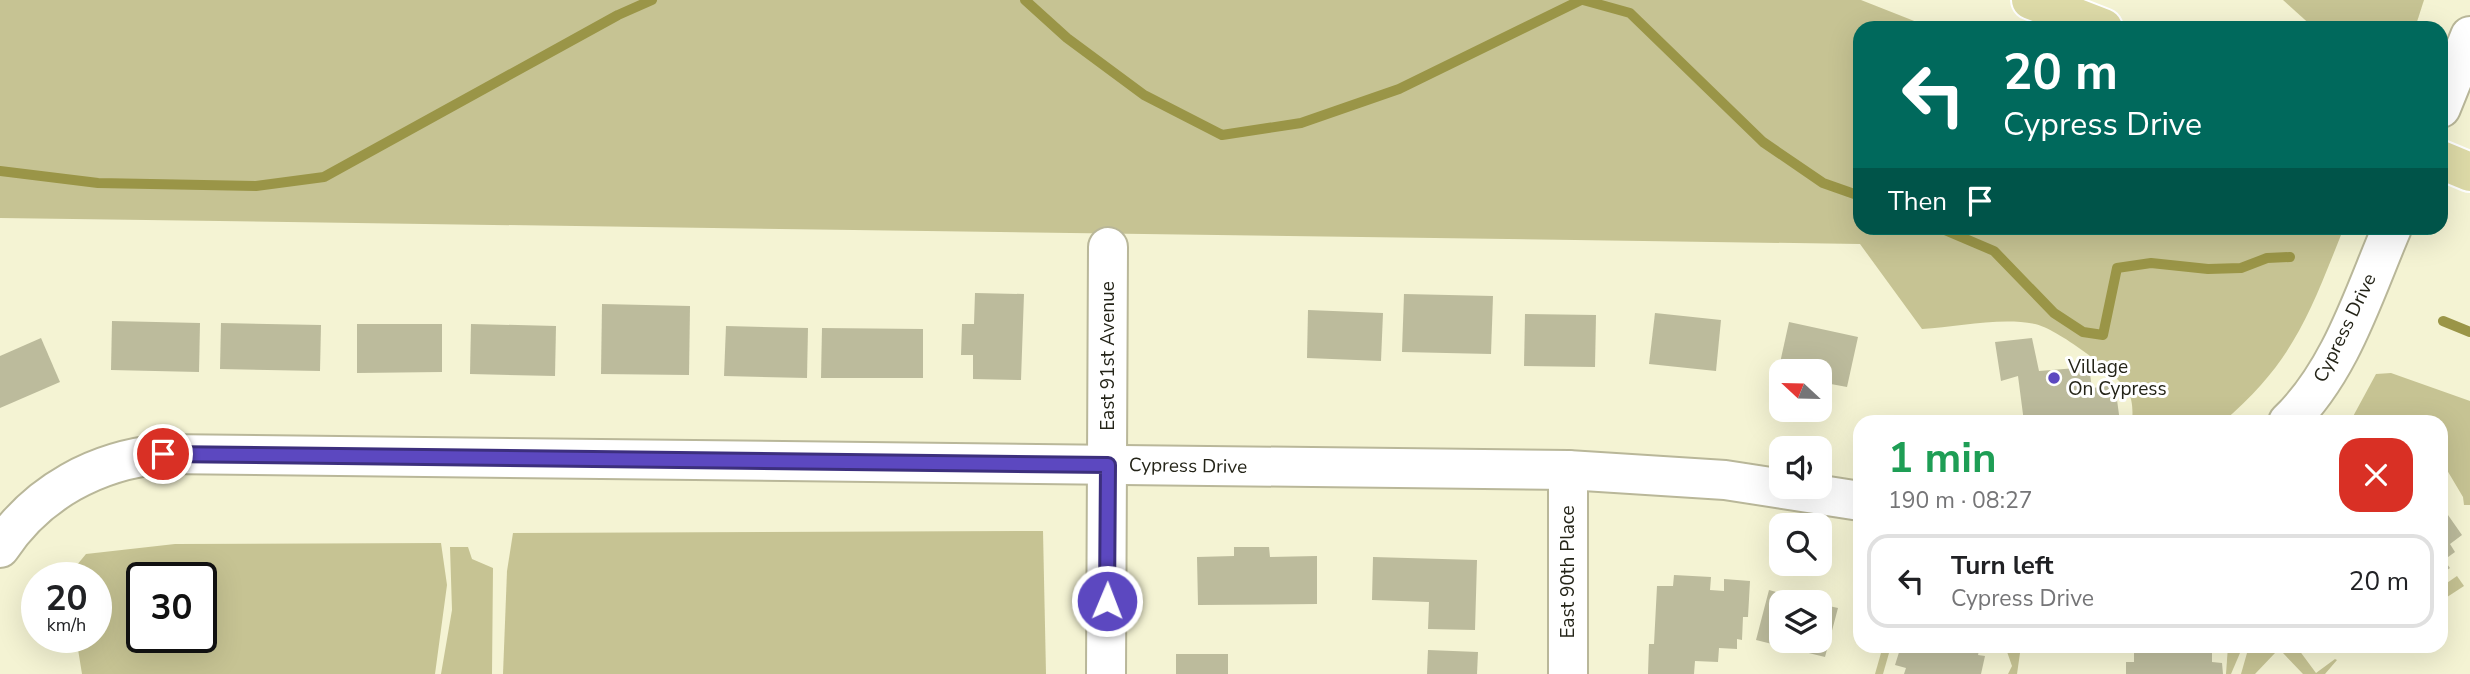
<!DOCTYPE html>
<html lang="en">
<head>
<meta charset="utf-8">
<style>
  :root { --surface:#fff; --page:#f6f6f6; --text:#202124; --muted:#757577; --line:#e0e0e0 }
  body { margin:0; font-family:"Nunito Sans",sans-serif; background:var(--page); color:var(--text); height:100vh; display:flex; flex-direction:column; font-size:26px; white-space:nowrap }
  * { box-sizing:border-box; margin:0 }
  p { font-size:23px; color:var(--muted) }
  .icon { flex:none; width:38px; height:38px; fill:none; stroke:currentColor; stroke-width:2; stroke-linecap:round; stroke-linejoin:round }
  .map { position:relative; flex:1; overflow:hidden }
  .drawer { position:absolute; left:1853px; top:415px; width:595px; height:238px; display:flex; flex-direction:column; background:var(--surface); border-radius:21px; box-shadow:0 7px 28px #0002 }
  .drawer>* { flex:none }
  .hud { position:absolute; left:1853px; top:21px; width:595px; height:214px; border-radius:21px; box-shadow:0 7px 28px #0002; background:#00695c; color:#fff; overflow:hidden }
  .needle { width:46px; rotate:292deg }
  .tools { position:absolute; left:1769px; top:359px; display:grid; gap:14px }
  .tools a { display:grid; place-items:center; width:63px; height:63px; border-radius:14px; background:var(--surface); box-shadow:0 7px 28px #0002; font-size:35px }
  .speed { position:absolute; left:21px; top:562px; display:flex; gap:14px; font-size:35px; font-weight:700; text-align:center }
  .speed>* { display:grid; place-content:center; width:91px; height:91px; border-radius:50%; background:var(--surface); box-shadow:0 7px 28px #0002; line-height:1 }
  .speed small { font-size:18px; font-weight:400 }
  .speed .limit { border:4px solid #111; border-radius:10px; background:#fff; color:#111 }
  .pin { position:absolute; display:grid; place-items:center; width:60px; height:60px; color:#fff; margin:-30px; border:4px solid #fff; border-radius:50%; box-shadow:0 2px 7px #0007 }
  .me { position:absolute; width:77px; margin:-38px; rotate:1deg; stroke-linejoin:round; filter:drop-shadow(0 0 5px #0008) }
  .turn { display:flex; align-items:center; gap:24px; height:147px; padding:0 35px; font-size:32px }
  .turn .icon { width:91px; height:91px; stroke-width:2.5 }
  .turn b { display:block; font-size:49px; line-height:60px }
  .then { display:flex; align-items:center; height:66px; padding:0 35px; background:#0003; gap:14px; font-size:26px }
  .round { display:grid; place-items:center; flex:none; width:74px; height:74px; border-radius:21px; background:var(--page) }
  .head { display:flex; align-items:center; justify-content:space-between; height:119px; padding:0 35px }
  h1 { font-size:42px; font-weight:700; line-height:52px; color:#1e9e55 }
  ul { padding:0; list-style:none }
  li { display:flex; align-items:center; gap:21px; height:94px; margin:0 14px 10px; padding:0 21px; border:4px solid var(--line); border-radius:21px }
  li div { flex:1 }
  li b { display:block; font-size:26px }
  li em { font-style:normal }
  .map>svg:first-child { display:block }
  .green { fill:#c6c393; fill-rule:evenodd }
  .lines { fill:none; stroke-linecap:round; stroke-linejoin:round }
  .stream { stroke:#9a9547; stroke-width:10 }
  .building { fill:#bcbb9c }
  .minor-casing { stroke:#b9b799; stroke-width:42 }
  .major-casing { stroke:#fff; stroke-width:42 }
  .minor { stroke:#fff; stroke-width:38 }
  .major { stroke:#dddaa7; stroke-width:38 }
  .route-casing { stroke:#3c2f7d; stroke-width:18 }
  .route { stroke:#5c48c0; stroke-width:12 }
  .poi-dot { fill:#5c48c0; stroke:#fff; stroke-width:2.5 }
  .labels { text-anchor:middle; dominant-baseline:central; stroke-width:6; stroke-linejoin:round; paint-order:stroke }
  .street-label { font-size:19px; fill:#242418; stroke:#fff }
  .poi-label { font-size:19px; fill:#242418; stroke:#fff; text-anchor:start }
</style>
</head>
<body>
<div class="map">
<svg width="2470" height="674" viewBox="0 0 2470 674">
  <rect width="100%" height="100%" fill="#f4f3d3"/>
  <g class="green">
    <path d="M0,0H1861L1932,28H1860V228H2341V235C2308,318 2292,362 2223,422H2132C2133,412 2133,399 2127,390C2115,372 2056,328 2035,324C2000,317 1957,327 1922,329L1860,244L0,218Z"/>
    <path d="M2283,0H2424L2415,28H2314Z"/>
    <path d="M2391,373L2470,401V505H2464L2463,497L2441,460V422H2350L2376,374Z"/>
    <path d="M1043,531L1046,674H503L507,571L513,533Z"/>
    <path d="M441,543L447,585L435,674H82L76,637H96V578L67,577L86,554L175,544ZM142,578H201V637H142Z"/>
    <path d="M450,547H468L472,559L493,568L492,674H441L452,610Z"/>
    <path d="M2457,576L2464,586L2441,601V587Z"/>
    <path d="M1883,646H1891L1883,674H1875Z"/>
    <path d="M2005,646H2021L2017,674H2008L2012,666Z"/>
    <path d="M2228,646H2243L2231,674H2226Z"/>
    <path d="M2249,646H2283L2285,649L2296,646L2316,673L2335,659L2337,660L2325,674H2303L2283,653H2275L2255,674H2241Z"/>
  </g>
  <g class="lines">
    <g class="stream">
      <path d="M1025,0L1067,38L1144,95L1222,135L1301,123L1399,89L1581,0"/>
      <path d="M1583,0L1630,13L1763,142L1823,183L1860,196"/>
      <path d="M0,171L98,183L256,186L324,177L618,15L652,0"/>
      <path d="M1940,228L1994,251L2054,313L2083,332L2103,335L2117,268L2151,263L2208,269L2241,268L2267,258L2290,257"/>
      <path d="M2443,321L2470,332"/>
    </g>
  </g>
  <g class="building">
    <path d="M975,293L1024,294L1021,380L973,379V355H961L962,324H974Z"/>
    <path d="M1404,294L1493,296L1491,354L1402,352Z"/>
    <path d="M602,304L690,306L689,375L601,374Z"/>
    <path d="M1308,310L1383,313L1381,361L1307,358Z"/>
    <path d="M1655,313L1721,320L1716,371L1649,364Z"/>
    <path d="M1525,314L1596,315L1595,367L1524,366Z"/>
    <path d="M112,321L200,323L199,372L111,370Z"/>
    <path d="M1789,322L1858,337L1847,387L1820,382V371L1778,372Z"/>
    <path d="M221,323L321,325L320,371L220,369Z"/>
    <path d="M357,324H442V372L357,373Z"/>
    <path d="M471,324L556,326L555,376L470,374Z"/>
    <path d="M726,326L808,328L807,378L724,376Z"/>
    <path d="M822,328L923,329V378H821Z"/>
    <path d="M41,338L60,382L0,408V356Z"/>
    <path d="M2032,338L2039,371L2089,367L2092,388L2115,385L2120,422H2024L2018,376L2001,381L1995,342Z"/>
    <path d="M2441,505L2462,535L2450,544L2455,552L2444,560L2450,568L2441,574Z"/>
    <path d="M1234,547H1269L1270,557L1317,556V604L1198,605L1197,557L1234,556Z"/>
    <path d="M1373,557L1477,560L1475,630L1428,629L1429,602L1372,600Z"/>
    <path d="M1674,575L1711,577L1710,590L1724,591V579L1750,581L1748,617H1743L1742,640L1737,639V649L1719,648L1718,662L1695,661L1694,674H1648L1649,644H1654L1657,586H1673Z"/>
    <path d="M1769,590L1811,601L1782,602V640H1820V604L1838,608L1825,657L1756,640Z"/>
    <path d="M1901,646H1980L1978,655L1985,656L1981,674H1904L1906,668L1895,665Z"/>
    <path d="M2134,646H2212V662L2222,663L2223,674H2126V662H2134Z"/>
    <path d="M1428,650L1478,652L1477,674H1427Z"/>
    <rect x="1176" y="654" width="52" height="20"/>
  </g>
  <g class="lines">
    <defs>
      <g id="minor">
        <path d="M2441,108L2470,36"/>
        <path d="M2288,422C2341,371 2364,293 2392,228"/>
        <path d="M0,548C37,492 97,460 163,454L1568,470L1725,480L1860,501"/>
        <path d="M1106,674L1108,247"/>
        <path d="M1568,674V470"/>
      </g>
      <g id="major">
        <path d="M2031,0L2103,28"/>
        <path d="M2441,160L2470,172"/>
      </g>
    </defs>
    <use href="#minor" class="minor-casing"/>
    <use href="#major" class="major-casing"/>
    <use href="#minor" class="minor"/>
    <use href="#major" class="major"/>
  </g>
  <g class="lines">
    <defs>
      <path id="route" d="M163,454L1108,465L1107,601"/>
    </defs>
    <use href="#route" class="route-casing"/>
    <use href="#route" class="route"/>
  </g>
  <circle class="poi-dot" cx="2054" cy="378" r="7"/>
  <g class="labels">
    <g class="street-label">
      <text transform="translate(2345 328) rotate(-64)">Cypress Drive</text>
      <text transform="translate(1108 356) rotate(-90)">East 91st Avenue</text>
      <text transform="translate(1188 466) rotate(1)">Cypress Drive</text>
      <text transform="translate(1568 572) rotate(-90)">East 90th Place</text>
    </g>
    <g class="poi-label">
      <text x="2068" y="367">Village<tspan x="2068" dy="22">On Cypress</tspan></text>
    </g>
  </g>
</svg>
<div class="tools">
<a><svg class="needle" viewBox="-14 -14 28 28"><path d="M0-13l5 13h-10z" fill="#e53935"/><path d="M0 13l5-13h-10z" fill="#757577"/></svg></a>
<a><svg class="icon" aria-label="sound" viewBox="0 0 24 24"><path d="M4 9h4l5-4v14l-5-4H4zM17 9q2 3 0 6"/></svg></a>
<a><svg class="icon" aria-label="search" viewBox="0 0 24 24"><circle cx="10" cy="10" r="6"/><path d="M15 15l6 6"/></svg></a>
<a><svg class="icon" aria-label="layers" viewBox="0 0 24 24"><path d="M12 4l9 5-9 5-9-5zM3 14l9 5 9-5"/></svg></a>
</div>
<div class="speed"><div>20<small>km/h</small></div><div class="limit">30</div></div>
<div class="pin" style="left:163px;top:454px;background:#d93025"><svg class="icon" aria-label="arrive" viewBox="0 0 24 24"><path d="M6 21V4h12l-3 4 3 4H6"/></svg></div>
<svg class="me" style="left:1107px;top:601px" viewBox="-20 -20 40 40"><circle r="17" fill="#5c48c0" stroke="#fff" stroke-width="3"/><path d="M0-11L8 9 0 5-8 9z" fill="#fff"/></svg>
<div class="hud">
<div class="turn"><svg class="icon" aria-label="left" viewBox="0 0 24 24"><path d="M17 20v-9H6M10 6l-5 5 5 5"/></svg><div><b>20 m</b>Cypress Drive</div></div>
<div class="then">Then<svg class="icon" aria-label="arrive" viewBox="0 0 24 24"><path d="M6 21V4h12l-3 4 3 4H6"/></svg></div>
</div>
<section class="drawer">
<div class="head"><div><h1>1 min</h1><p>190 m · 08:27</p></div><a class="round" style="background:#d93025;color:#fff"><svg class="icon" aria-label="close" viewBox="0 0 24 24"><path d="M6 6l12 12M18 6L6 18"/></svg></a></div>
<ul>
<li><svg class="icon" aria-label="left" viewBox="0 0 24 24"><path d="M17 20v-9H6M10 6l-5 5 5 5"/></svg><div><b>Turn left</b><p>Cypress Drive</p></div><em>20 m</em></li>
</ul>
</section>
</div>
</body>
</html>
